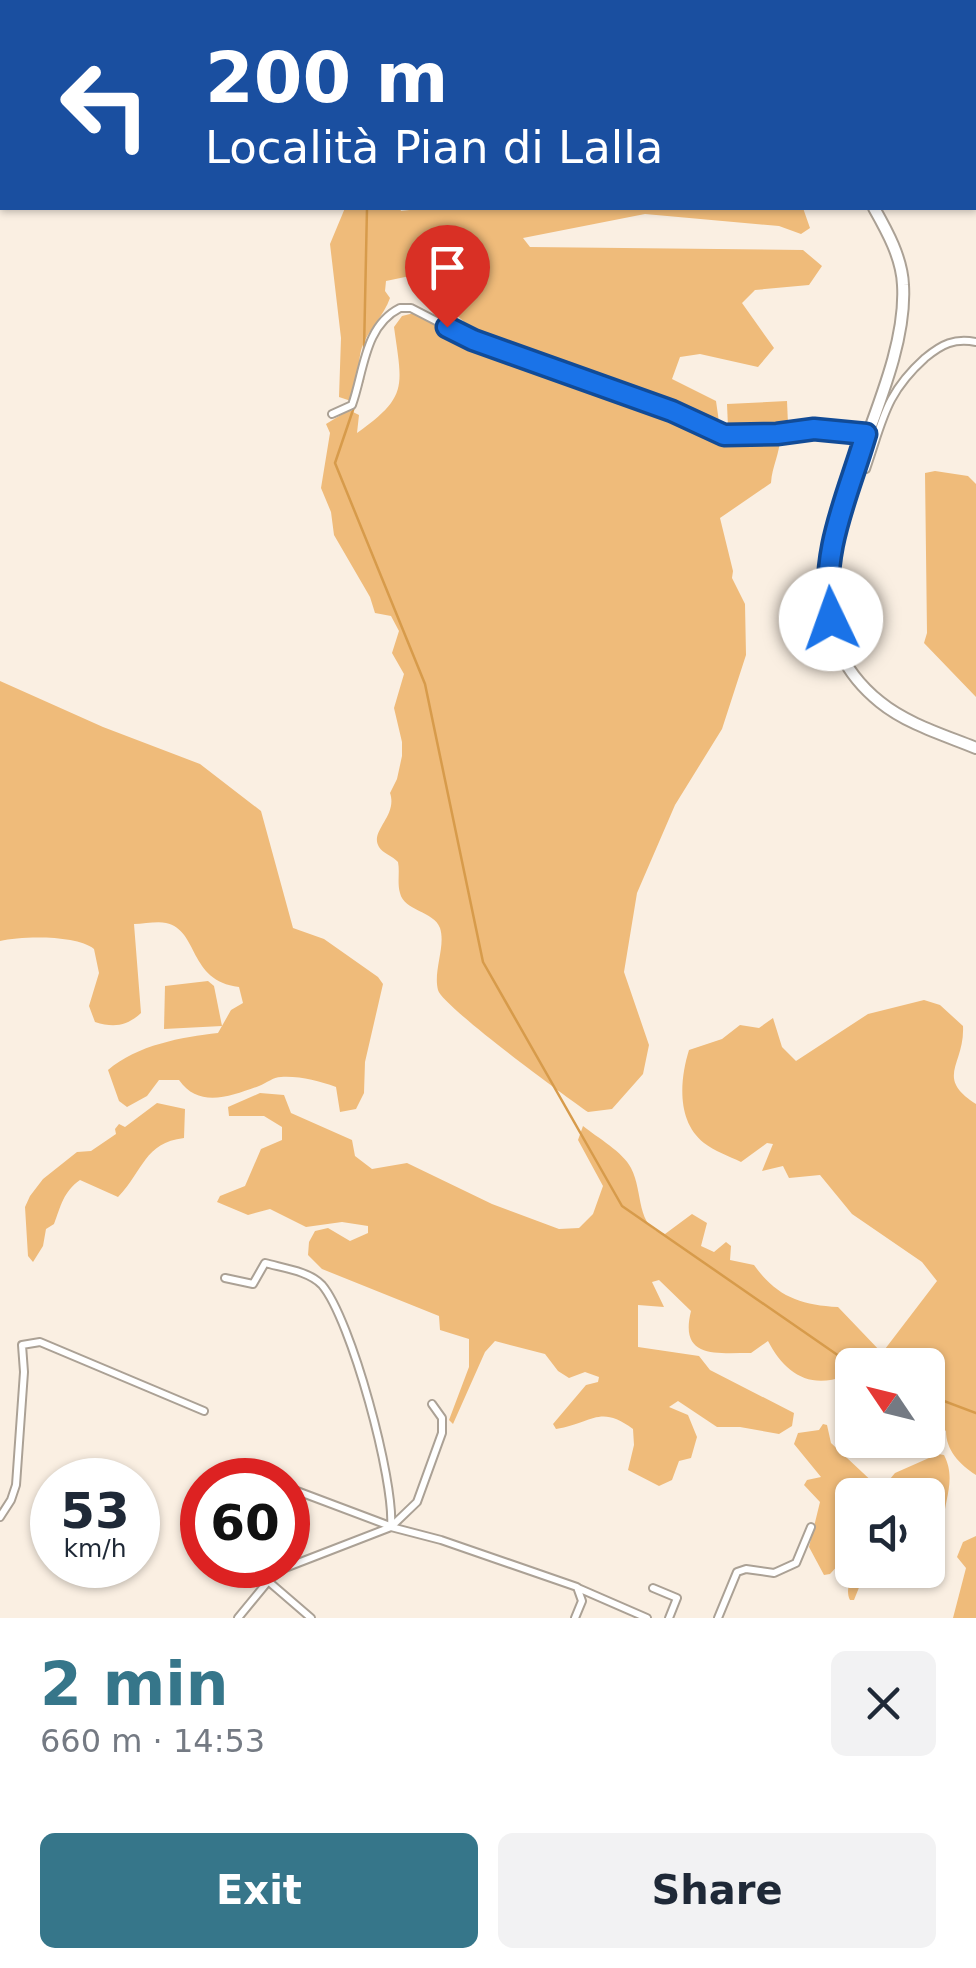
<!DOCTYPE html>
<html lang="en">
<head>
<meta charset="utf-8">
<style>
  :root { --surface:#fff; --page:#f2f2f3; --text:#1f2937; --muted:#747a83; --accent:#36768a }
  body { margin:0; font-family:"DejaVu Sans",sans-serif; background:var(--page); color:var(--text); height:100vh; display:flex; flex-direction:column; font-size:38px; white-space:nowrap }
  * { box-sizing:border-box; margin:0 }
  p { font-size:32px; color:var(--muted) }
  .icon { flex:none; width:55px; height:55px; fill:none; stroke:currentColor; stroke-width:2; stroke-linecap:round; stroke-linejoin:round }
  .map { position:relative; height:1618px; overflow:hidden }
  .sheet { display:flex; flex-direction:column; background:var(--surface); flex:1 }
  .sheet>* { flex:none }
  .top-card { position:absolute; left:0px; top:0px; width:978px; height:210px; box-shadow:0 2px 8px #0004; background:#1a4fa0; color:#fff; overflow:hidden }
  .needle { width:65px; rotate:305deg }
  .controls { position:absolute; left:835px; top:1348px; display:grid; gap:20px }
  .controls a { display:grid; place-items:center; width:110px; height:110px; border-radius:15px; background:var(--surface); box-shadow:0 2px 8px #0004; font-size:50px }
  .speed { position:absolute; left:30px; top:1458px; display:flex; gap:20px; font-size:50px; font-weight:700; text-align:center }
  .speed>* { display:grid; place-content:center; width:130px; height:130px; border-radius:50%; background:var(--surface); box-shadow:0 2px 8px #0004; line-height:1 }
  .speed small { font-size:25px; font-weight:400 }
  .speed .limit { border:15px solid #d22; background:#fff; color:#111 }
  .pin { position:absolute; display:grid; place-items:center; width:85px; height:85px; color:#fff; margin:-102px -42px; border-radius:50% 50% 50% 0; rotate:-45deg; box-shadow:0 0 10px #0007 }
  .pin .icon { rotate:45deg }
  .me { position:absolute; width:110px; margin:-55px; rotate:357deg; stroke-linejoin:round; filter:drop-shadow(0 0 8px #0008) }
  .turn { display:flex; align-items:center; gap:35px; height:210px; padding:0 40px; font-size:45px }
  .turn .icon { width:130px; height:130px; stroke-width:2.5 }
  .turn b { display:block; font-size:70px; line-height:85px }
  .round { display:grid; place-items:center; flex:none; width:105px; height:105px; border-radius:15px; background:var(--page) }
  .head { display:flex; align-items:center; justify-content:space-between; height:170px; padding:0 40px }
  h1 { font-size:60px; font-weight:700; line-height:75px; color:var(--accent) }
  .button { display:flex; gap:20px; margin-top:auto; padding:20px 40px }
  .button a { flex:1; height:115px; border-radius:15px; background:var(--accent); color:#fff; font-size:40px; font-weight:700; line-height:115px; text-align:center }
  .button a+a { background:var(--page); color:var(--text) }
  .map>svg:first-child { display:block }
  .green { fill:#efbb7a }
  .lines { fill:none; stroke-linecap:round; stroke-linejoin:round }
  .stream { stroke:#d79b4b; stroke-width:2.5 }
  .street-casing { stroke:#aba195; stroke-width:10 }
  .primary-casing { stroke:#aba195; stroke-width:14 }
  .street { stroke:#fff; stroke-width:6 }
  .primary { stroke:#fff; stroke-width:10 }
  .route-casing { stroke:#114b97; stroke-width:25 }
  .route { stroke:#1a73e8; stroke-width:18 }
</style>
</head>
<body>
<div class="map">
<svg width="976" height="1618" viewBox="0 0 976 1618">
  <rect width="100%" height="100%" fill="#faefe2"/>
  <g class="green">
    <path d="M172,0H418L172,2Z"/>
    <path d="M345,208H400L401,211L426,208H803L810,228L801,234L779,226L645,214L523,238L530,247L803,250L822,266L809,285L755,290L742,303L774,348L758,367L700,354L680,357L672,379L716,401L720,429L631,389L525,355L481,336L410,276L386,281L385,291L390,298C384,316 368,330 362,347C356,366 362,383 351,401L339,397L341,338L330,244Z"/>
    <path d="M414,313L471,345L675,419L724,441L780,437C780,454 772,466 771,483L720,518L733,571L732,578L745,604L746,655L722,729L675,805L637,893L624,972L649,1045L643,1074L612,1109L588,1112C566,1097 442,1006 438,990C433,971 446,946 440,928C434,911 404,911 400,893C397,883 400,872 398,862C393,856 382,853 379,847C369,831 398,816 390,793L397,779L402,756V742L394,708L404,674L392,653L399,631L391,616L375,613L370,597L334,535L331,512L321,488L330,433L326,424L349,410L359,415L357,433C409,396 402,386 394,327L402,316Z"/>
    <path d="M787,401L788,424L728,427L727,404Z"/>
    <path d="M935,471L968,476L976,484V697L924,643L927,633L925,473Z"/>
    <path d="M0,681L103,727L200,764L261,811L293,928L324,939L378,977L383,984L365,1062L364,1093L356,1109L340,1112L336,1087C318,1081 301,1076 281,1077C273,1077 267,1083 259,1086C231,1096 199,1109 179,1080H159L147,1096L127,1107L119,1101L108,1070C137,1045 182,1037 218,1033L231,1010L243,1003L239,987C188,981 199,930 166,923C157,921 144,924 134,924L141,1013C127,1026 114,1028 95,1022L89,1006L99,973L94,949C76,935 23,936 0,941Z"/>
    <path d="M208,981L214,986L222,1026L164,1029L165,986Z"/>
    <path d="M924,1000L940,1005L963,1026C965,1065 934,1077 976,1104V1475C959,1464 946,1450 946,1431L928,1416V1365H852L851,1396L843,1388L848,1381L844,1376C809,1390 784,1372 768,1341L751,1353C716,1353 679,1359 691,1311L659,1280L652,1282L664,1307L638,1305V1347L699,1356L710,1370L794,1413L792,1426L779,1434L740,1427H717L678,1401L669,1407L688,1415L697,1437L691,1458L679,1461L672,1480L659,1486L628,1470L634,1445L633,1429C600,1404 592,1423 556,1429L553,1424L586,1385L598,1382L599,1377L585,1372L569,1378L558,1371L545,1354L495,1341L485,1352L453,1424L449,1420L469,1367V1339L440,1330L439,1316L322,1269L308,1255L309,1242L315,1231L328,1228L350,1241L368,1233V1226L342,1222L306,1227L270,1209L248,1215L217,1202L220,1196L245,1186L261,1149L282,1140V1127L264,1116H229L228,1107L260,1093L284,1095L291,1113L352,1140L355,1156L372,1169L407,1163L492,1204L559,1229L579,1228L593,1214L603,1186L578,1140L583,1126C598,1138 623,1152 631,1168C644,1193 635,1227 665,1234L692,1214L707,1223L701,1246L714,1252L726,1242L731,1246L730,1260L754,1265C776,1296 800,1305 838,1307L882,1353L937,1281L922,1262L852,1214L820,1175L789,1178L783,1166L762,1171L773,1144L767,1143L741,1162C729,1156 714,1151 704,1143C676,1121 680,1079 689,1050L722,1039L740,1025L759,1028L773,1018L782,1047L796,1061L868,1014Z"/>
    <path d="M157,1103L185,1109L184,1138C144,1143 144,1170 118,1197L80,1180C63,1192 61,1206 54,1224L46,1229L43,1246L33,1262L28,1256L25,1207L30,1196L43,1179L77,1152L91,1151L116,1134L115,1129L119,1124L125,1127Z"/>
    <path d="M823,1424L827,1425L831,1443L878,1487L885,1485L895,1473L938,1454L944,1455C958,1482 941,1504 944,1530L928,1545V1495H852V1570H866L854,1600H850C844,1588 854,1576 849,1565L841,1562L830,1574L824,1575L809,1547L820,1502L804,1485L807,1480L821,1477L794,1444L798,1433L819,1430Z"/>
    <path d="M976,1536V1618H953L966,1568L957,1557L963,1542Z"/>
  </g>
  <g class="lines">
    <g class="stream">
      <path d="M210,0L211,2"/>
      <path d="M364,351L367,208"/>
      <path d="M358,395L363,379"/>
      <path d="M354,407L335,463L425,684L483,962L622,1206L852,1365"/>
      <path d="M928,1395L976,1413"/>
    </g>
    <defs>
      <g id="street">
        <path d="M332,414L352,405C364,372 364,326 400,308H411L473,340L672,411L724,435L815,429L867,434"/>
        <path d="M857,466L866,469C883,420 885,394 925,358C942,344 954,338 976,342"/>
        <path d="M225,1278L253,1284L265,1263C283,1268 309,1271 322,1285C351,1319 395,1481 391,1527"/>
        <path d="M297,1491L390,1526"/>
        <path d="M0,1517L11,1500L16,1485L24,1372L22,1345L40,1342L204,1411"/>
        <path d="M392,1526L417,1502L442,1433V1418L432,1404"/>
        <path d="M268,1581L311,1618"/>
        <path d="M578,1588L647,1618"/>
        <path d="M653,1588L677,1598L669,1618"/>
        <path d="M238,1618L270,1579L285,1568L391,1527L441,1540L577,1587L582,1601L575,1618"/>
        <path d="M718,1618L737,1572L746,1569L774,1573L796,1563L811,1527"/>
      </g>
      <g id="primary">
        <path d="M756,0L757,2"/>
        <path d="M874,208C887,231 902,258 903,285C911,414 746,594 880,702C907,724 944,735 976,748"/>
      </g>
    </defs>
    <use href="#street" class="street-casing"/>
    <use href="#primary" class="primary-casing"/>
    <use href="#street" class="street"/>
    <use href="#primary" class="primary"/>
  </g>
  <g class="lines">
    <defs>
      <path id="route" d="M447,327L473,340L672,411L724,435L777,434L814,429L866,434C848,496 819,553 831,619"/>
    </defs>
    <use href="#route" class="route-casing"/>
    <use href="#route" class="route"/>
  </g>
</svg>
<div class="controls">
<a><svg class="needle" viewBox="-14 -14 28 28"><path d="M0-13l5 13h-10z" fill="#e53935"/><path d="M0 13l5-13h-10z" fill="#747a83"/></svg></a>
<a><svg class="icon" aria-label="sound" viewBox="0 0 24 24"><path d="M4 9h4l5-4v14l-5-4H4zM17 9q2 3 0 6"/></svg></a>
</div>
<div class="speed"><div>53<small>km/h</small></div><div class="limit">60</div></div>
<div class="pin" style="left:447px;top:327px;background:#d93025"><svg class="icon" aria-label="arrive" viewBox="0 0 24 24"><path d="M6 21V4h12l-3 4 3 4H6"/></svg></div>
<svg class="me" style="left:831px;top:619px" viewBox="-20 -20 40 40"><circle r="19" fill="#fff"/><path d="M0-13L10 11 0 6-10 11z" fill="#1a73e8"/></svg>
<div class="top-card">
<div class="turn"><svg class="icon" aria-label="left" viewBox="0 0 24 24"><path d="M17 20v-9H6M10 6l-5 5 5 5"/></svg><div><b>200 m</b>Località Pian di Lalla</div></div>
</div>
</div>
<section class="sheet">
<div class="head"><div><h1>2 min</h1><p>660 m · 14:53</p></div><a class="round"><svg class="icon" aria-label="close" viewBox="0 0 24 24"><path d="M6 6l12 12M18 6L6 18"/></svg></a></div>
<div class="button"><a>Exit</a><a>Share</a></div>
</section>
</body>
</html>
